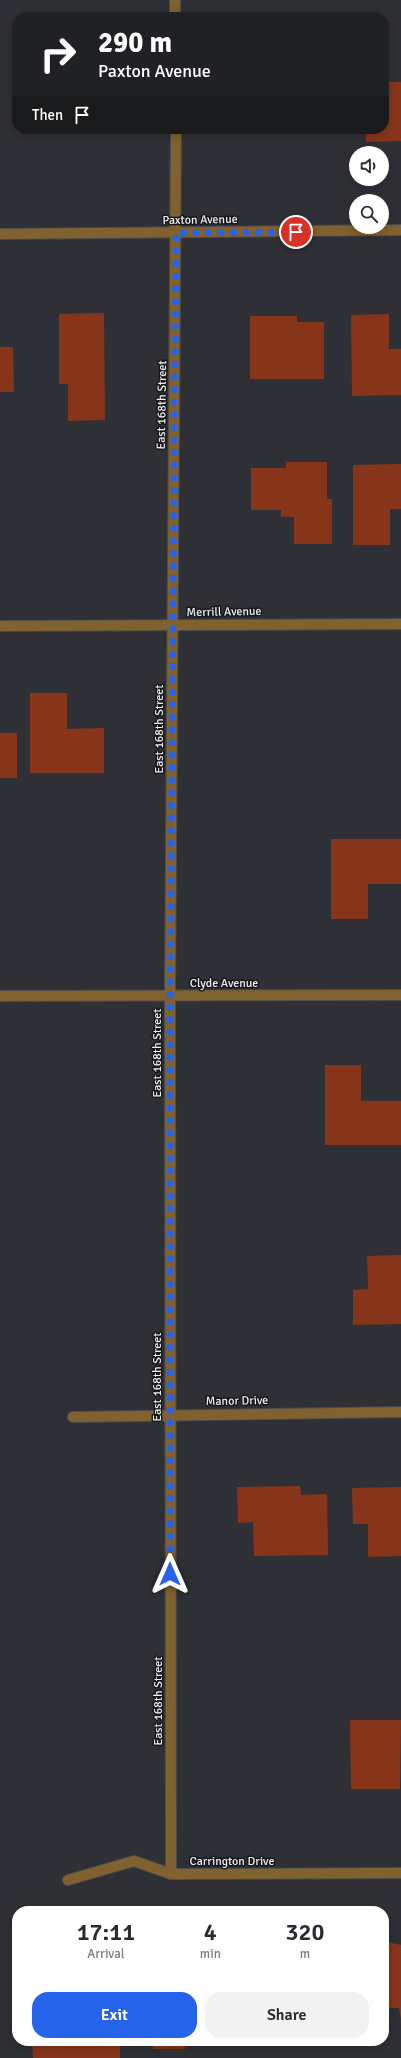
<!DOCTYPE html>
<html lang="en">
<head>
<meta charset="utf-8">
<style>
  :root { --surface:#fff; --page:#f2f2f3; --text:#2b2b33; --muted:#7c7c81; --accent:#2563eb }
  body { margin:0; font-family:Signika,sans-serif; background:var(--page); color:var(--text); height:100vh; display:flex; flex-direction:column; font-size:15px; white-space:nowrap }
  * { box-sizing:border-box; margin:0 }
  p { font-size:13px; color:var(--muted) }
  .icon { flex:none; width:22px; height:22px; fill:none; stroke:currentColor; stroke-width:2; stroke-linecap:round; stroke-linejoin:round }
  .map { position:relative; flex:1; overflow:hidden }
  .side { position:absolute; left:12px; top:1906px; width:377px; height:140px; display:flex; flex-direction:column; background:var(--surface); border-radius:16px; box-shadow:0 2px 10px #0003 }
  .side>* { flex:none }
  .hud { position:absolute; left:12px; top:12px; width:377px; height:122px; border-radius:16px; box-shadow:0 2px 10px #0003; background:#202124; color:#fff; overflow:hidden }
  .controls { position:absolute; left:349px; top:146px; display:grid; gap:8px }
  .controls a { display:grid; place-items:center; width:40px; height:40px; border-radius:50%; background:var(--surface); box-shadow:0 2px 10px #0003; font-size:20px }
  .pin { position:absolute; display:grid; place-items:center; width:34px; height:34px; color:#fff; margin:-17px; border:2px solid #fff; border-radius:50%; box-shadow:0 1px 4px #0007 }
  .me { position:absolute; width:44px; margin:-22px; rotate:0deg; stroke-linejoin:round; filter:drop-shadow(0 0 3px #0008) }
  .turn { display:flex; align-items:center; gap:14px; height:84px; padding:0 20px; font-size:18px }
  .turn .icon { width:52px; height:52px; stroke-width:2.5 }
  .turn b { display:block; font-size:28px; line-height:34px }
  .then { display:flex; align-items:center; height:38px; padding:0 20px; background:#0003; gap:8px; font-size:15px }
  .eta { display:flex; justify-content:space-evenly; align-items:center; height:68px; text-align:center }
  .eta b { font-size:24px; font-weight:600; line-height:28px }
  .cta { display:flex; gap:8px; margin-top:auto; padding:8px 20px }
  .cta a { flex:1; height:46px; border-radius:16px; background:var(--accent); color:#fff; font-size:16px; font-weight:600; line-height:46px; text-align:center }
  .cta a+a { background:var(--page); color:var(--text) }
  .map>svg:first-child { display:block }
  .building { fill:#87351a }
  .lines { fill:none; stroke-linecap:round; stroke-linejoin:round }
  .minor-casing { stroke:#4a4b4f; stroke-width:12 }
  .minor { stroke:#81612d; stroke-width:10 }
  .route { stroke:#2563eb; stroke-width:7; stroke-dasharray:0 12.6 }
  .labels { text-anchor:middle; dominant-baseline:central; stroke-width:3; stroke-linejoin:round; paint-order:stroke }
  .street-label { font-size:12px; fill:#edeef1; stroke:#18181a }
</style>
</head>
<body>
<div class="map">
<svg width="401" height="2058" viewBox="0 0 401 2058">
  <rect width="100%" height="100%" fill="#2f3035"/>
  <g class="building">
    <path d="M384,37H388V82H401V141L366,142V129H384Z"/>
    <path d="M104,313L105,420L68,421V384H59V314Z"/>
    <path d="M389,314V349H401V395L352,396L351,315Z"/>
    <path d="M250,316H297V322H324V379H250Z"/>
    <path d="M0,347H13L14,392H0Z"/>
    <path d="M286,462H327V499H332V544H294V517H281V510H251V468H286Z"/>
    <path d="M401,464V509H390V545H353V465Z"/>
    <path d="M30,693H67V729L104,728V773H30Z"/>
    <rect x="0" y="733" width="17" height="45"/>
    <path d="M331,839H401V884H368V919H331Z"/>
    <path d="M325,1065H361V1101H401V1145H325Z"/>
    <path d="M401,1255V1324L353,1325V1290L368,1289L367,1256Z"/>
    <path d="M300,1486L301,1495L327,1494L328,1555L254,1556L253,1522L238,1523L237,1487Z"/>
    <path d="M401,1487V1556L368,1557V1524H353L352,1488Z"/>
    <path d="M350,1720H401L400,1789H351Z"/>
    <path d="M384,1941L401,1945V2019L399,2008H384Z"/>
    <path d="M32,2041H120V2058H33Z"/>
    <rect x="153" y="2041" width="32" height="8"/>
  </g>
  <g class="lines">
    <defs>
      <g id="minor">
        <path d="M175,0V17"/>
        <path d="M0,234L401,230"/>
        <path d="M0,626L401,624"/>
        <path d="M0,996L401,995"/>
        <path d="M73,1417L401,1412"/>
        <path d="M171,1874L170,996L176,129"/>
        <path d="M68,1880L134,1861L171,1874L401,1873"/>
      </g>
    </defs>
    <use href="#minor" class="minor-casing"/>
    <use href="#minor" class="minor"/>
  </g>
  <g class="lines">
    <path class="route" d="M170,1574V996L176,233L296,232"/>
  </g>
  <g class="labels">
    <g class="street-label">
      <text transform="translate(200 220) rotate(-1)">Paxton Avenue</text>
      <text transform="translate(162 405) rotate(-89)">East 168th Street</text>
      <text transform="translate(224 612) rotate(-1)">Merrill Avenue</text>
      <text transform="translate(159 729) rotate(-90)">East 168th Street</text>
      <text x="224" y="983">Clyde Avenue</text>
      <text transform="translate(157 1053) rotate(-90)">East 168th Street</text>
      <text transform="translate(157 1377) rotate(-90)">East 168th Street</text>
      <text transform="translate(237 1401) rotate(-1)">Manor Drive</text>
      <text transform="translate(158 1701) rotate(-90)">East 168th Street</text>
      <text x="232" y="1861">Carrington Drive</text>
    </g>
  </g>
</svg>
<div class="controls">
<a><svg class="icon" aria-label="sound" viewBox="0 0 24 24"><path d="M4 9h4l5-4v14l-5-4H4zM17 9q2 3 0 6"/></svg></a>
<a><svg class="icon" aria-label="search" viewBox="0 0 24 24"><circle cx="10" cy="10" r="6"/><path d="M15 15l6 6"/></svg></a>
</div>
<div class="pin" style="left:296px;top:232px;background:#d93025"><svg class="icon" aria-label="arrive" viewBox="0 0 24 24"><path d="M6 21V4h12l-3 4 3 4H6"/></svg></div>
<svg class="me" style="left:170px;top:1574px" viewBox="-20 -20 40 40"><path d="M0-17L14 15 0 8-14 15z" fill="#2563eb" stroke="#fff" stroke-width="4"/></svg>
<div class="hud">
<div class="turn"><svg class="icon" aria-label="right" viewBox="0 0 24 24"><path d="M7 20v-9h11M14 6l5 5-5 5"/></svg><div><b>290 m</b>Paxton Avenue</div></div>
<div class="then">Then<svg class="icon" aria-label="arrive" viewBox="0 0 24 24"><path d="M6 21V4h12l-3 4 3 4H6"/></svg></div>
</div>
<section class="side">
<div class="eta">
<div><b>17:11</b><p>Arrival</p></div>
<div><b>4</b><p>min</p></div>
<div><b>320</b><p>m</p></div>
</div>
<div class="cta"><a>Exit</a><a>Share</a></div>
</section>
</div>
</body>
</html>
